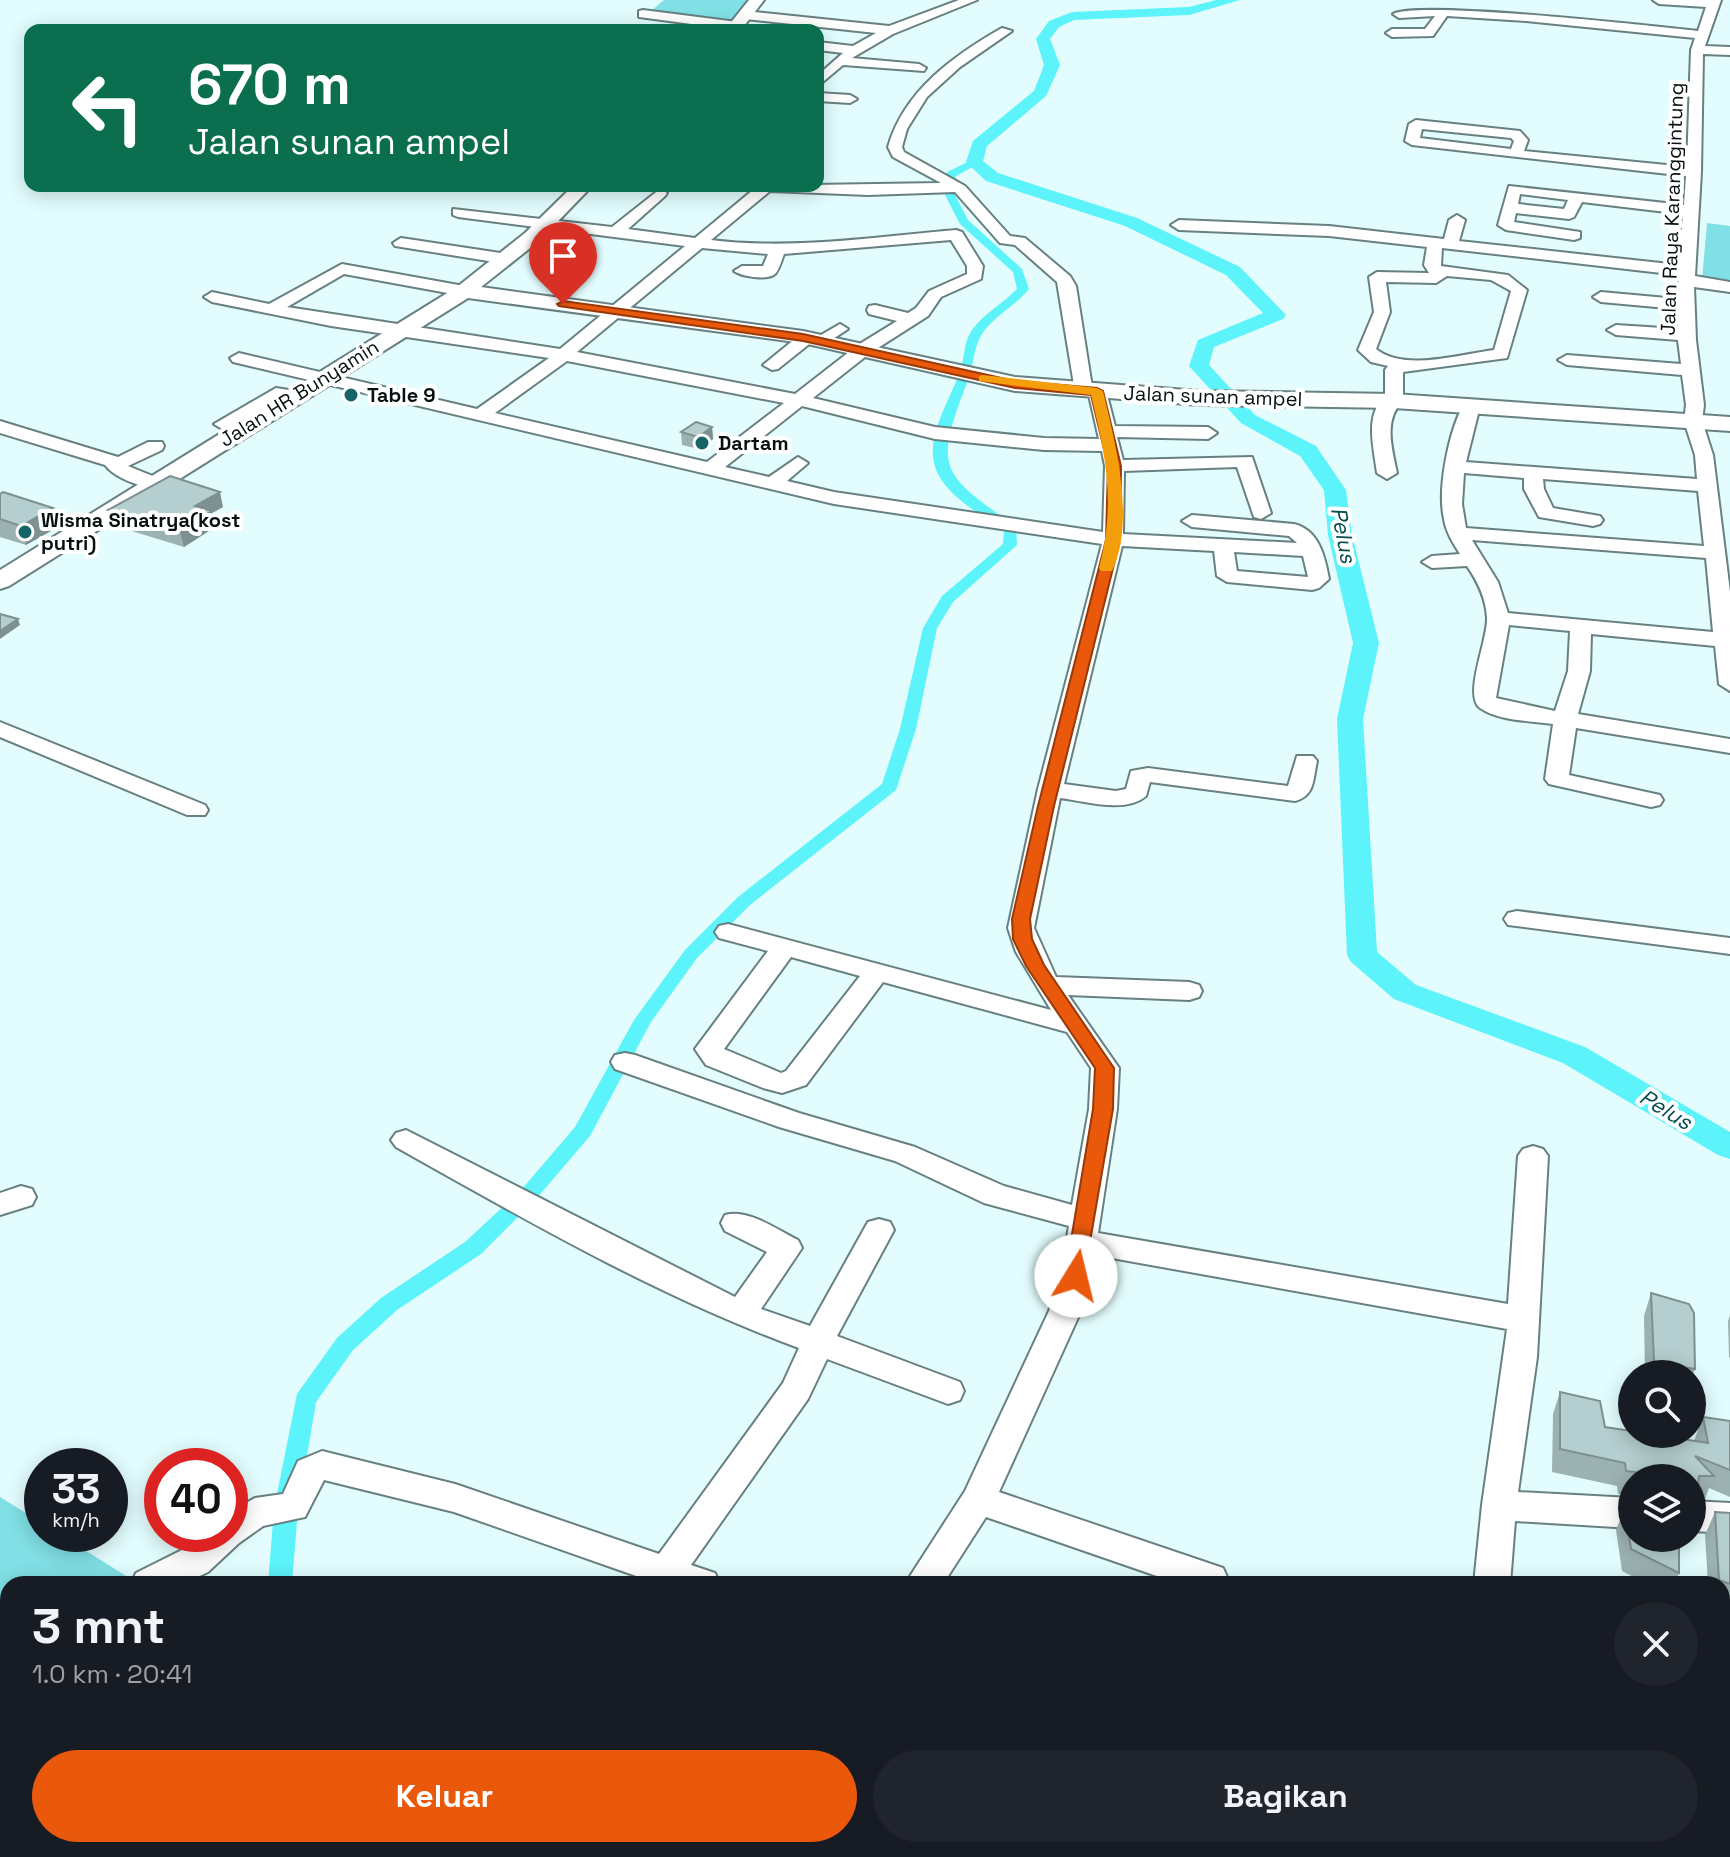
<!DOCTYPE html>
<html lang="id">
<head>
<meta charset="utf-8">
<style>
  :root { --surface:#171b24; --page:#20242c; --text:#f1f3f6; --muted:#9ea1a6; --accent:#ea580c }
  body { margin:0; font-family:"Space Grotesk",sans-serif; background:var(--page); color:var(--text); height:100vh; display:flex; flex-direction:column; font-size:30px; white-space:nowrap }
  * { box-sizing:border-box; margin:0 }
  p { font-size:26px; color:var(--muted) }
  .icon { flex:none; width:44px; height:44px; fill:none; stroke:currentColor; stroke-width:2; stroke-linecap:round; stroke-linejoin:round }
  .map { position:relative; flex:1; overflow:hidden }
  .details { position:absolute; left:0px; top:1576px; width:1730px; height:282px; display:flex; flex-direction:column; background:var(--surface); border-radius:24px 24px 0 0; box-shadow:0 4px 20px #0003 }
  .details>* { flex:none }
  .top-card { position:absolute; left:24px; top:24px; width:800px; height:168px; border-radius:16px; box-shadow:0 4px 20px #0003; background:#0b6e4f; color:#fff; overflow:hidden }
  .tools { position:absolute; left:1618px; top:1360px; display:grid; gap:16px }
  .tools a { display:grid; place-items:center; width:88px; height:88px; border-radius:50%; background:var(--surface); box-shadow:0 4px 20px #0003; font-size:40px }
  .speed { position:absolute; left:24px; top:1448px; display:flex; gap:16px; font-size:40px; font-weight:700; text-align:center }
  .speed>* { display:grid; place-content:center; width:104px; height:104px; border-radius:50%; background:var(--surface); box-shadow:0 4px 20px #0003; line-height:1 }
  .speed small { font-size:20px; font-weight:400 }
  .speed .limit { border:12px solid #d22; background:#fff; color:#111 }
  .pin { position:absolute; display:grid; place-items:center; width:68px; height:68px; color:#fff; margin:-82px -34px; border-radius:50% 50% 50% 0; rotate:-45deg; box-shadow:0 0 8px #0007 }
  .pin .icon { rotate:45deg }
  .me { position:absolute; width:88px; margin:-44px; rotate:9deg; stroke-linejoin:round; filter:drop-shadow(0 0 6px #0008) }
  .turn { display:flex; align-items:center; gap:28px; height:168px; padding:0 32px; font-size:36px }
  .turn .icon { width:104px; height:104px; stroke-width:2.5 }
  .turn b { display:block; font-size:56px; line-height:68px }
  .round { display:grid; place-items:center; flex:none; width:84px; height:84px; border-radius:42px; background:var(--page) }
  .headline { display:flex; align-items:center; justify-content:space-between; height:136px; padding:0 32px }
  h1 { font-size:48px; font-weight:800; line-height:60px }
  .primary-button { display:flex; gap:16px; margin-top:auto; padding:16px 32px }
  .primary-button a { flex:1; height:92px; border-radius:48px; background:var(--accent); color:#fff; font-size:32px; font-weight:800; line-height:92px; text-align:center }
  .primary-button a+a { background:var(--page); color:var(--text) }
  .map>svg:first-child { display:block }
  .green { fill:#81e0e6 }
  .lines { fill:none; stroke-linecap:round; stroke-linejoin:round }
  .canal { fill:#5df3fa; fill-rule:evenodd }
  .river { fill:#5df3fa; fill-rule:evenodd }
  .minor-casing { stroke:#688081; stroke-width:4 }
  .major-casing { stroke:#688081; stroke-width:4 }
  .minor { fill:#fff; fill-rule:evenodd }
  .major { fill:#fff; fill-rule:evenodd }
  .wall { fill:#9cb1b2 }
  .shaded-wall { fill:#7f9091 }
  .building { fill:#b5cecf; stroke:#7f9091; stroke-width:2 }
  .route { fill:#ea580c; stroke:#983908; stroke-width:2 }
  .slow { fill:#f59e0b }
  .poi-dot { fill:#146468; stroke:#fff; stroke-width:3 }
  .labels { text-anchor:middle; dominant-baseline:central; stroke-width:8; stroke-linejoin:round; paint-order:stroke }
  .far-street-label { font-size:20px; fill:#071010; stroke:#fff }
  .far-poi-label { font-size:20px; font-weight:bold; fill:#071010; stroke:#fff; text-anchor:start }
  .far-water-label { font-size:22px; font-style:italic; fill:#054c4f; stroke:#fff }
</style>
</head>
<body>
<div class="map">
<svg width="1730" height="1857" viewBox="0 0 1730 1857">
  <rect width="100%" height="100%" fill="#e3fdfe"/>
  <g class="green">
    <path d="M664,0H750L732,22L651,11Z"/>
    <path d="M1707,223L1730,226V284L1702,281Z"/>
    <path d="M0,1497L42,1523V1534H59L131,1579L126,1584H8V1635L0,1630Z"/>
  </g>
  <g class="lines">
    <g class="canal">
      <path d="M974,159L979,162L978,164L956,176L952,189L968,220L1022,269L1029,289C1016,305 996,315 984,331C973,345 974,367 967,383C932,472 943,474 1016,527L1017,545L953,602L937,628L916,729L896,790L750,905L697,958L651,1022L590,1136L536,1199L481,1254L397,1310L353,1350L316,1402L298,1509L292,1584H268L274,1509L297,1394L337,1338L381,1298L465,1242L522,1189L575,1127L634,1020L685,950L738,897L882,784L900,729L923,628L942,596L1003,544L1004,531C982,515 953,500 939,476C919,441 953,398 962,365C965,352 964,342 972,330C984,313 1003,304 1017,289L1013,272L960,224L942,189L947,172Z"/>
      <path d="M120,1850H148L145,1857H117Z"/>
    </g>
    <path class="river" d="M1216,0H1240L1189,15L1074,20L1059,27L1050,39L1060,65L1046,96L987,146L983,161L998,173L1137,218L1240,267L1286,315L1283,319L1214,347L1209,365L1255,415L1316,446L1346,490L1352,535L1379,643L1363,719L1377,952L1416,985L1585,1047L1730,1132V1159L1718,1155L1563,1063L1394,999L1351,962L1347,955L1337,719L1353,643L1328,535L1324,490L1300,456L1241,423L1189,366L1198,340L1263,313L1226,275L1125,226L986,181L966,162L973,141L1034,91L1044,65L1036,39L1049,21L1072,12L1189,7Z"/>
    <defs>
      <g id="minor">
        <path d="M959,0H977L893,34L852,58L919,64L926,68L924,71L843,65L818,86V75L843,53L818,50V42L853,46L876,33L745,19L739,15L745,11L889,26Z"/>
        <path d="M1653,0H1721L1705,46L1730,47V55L1703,54L1701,172L1695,276L1730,282V292L1694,287L1696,340L1704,405L1702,421L1713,455L1730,592V691L1719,684L1715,646L1591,634L1590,671L1578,714L1730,739V753L1576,728L1569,775L1660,795L1663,800L1660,805L1651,807L1549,784L1545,779L1553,724C1532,721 1498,721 1480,708C1463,695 1488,640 1487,618C1486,598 1478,582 1467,566L1432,568L1422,562L1432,556L1460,554C1453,543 1446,532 1444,519C1437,489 1449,429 1465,402H1477L1480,406L1466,462L1697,479L1695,455L1684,421L1686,405L1682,375L1567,365L1558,360L1567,355L1681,364L1678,340L1616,335L1607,330L1616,325L1678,329V309L1601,302L1593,297L1601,292L1678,299L1679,275L1442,248L1441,266L1508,275L1527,290L1507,358L1403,372V401C1383,419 1392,449 1397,473L1387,479L1377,473C1374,449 1364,414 1385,397V370L1388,366L1371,362L1358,350L1374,312L1369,277L1377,272L1429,273L1424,265L1427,247L1329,236L1179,230L1171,225L1179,220L1329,226L1444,239L1449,220L1457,215L1465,220L1459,241L1679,265L1683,214L1582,202L1574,217L1569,219L1516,213L1514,222L1580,232V238L1574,240L1506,230L1498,225L1509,186L1684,205L1686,176L1412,145L1405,141L1409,124L1416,120L1520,131L1528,140L1524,151L1687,167L1691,50L1695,38L1526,21L1447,16L1433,36L1392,37L1386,33L1392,29H1425L1435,16L1399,18L1393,14C1418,0 1652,26 1698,31L1706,7L1659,4ZM1422,129L1511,138L1514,141L1511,149L1420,138ZM1520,194L1568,200L1564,209L1518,204ZM1447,276L1491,280L1511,291L1494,350C1460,354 1405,372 1376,349L1390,312L1386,282L1436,283ZM1464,473L1524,478V489L1539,517L1593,526L1600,524L1603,520L1600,516L1553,508L1544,489L1543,479L1698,491L1704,546L1466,528L1462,504ZM1472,540L1706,558L1713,632L1508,613L1498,582ZM1509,625L1570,631L1568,671L1555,711L1496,698Z"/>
        <path d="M643,10L737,22L743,26L737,30L639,17V11Z"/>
        <path d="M1002,28L1012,31L960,67L927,97L907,129L902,147L904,152L965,186L1010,236L1025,238L1070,276L1076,286L1092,387H1103L1106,391L1115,426L1208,427L1217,433L1208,439L1117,437L1123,460L1252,457L1271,513L1261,519L1254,517L1237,467L1124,471L1123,534L1297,543L1289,536L1192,527L1182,521L1192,515L1294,524C1319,530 1325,557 1329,579L1319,588L1312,590L1227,582L1217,576L1214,551L1122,546L1064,784L1116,791L1126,789L1131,771L1148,768L1288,786L1297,756H1313L1317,761C1313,779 1315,796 1295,801L1150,782L1146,796C1125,814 1085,801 1060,798L1034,928L1056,977L1189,982L1199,985L1202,991L1199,997L1189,1000L1068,995L1119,1068L1117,1109L1098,1233L1508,1304L1518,1156L1523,1149L1533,1146L1543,1149L1548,1156L1537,1357L1518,1492L1632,1498V1528L1515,1521L1510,1584H1474L1482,1505L1507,1329L1095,1255L1081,1311L999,1492L1223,1568L1228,1579L1225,1584H1180L986,1517L943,1584H905L965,1491L1049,1311L1060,1276L1069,1226L984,1203L895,1161L779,1127L615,1069L611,1062L615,1055L625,1053L635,1055L799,1113L915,1147L1004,1186L1072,1205L1089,1109L1091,1068L1067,1032L883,982L806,1085L782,1093L763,1088L706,1065L695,1049L768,951L719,938L715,932L719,926L728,924L1051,1010L1016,952L1008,928L1038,789L1102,544L834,504L233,362L230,358L239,353L477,409L549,358L331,326L212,302L204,297L212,292L269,304L342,264L464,286L472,291L464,296L344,274L287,307L560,349L685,246L458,217L453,215V209L612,227L660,189L667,193L665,196L628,229L695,238L753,190L746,186L941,183L893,157L888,147C904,91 953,56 1002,28ZM770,191L868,195L955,192L1000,243L1015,245L1057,282L1075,391L1078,395H1089L1099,439L1044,438L935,427L813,398L870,353L928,316L941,297L981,279L983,266L962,232L956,230C875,237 792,250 711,240ZM951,240L967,266V274L929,291L916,308L908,313L875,305L869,306L867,310L869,314L897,321L858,345L795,394L577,352L702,248L768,254L763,266H742L734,271C741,276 767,281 775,274C779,270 782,259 784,254ZM567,361L784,403L707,462L495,413ZM802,406L935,439L1044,450L1102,451L1105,466L1103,532L834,492L787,481L808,463L798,457L769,477L725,467ZM1234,552L1303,556L1308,577L1237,571ZM791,957L860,976L786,1071L781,1073L724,1049Z"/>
        <path d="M818,93L850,95L857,99L850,103L818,101Z"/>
        <path d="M401,238L507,254L515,259L507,264L395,246L393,243Z"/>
        <path d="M840,324L848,329L822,346L813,341L778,369L772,370L763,365L801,334L807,333L816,338Z"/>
        <path d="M276,388L302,392L305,396L296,401L279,399L237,423L248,431L246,435H232L214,424Z"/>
        <path d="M0,421L118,457L148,442H162L164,446L162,450L128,466L160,479L163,483L153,489C137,485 115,478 105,465L0,433Z"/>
        <path d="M0,722L205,805L208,810L205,815H187L0,737Z"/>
        <path d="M1517,911L1730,938V954L1508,925L1504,919L1508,913Z"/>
        <path d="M406,1130L735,1297L767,1252L725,1231L721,1223L725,1215C748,1208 777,1230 798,1240L802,1248L761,1309L810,1326L868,1222L879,1219L890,1222L894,1230L837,1336L960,1382L964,1391L960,1400L948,1404L827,1359L808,1399L691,1565L715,1573L720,1584H639L642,1578L454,1512L324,1480L305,1517L263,1526L239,1543L208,1572L183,1584H131L136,1573L182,1550L201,1534H230V1512L255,1498L283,1494L298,1461L322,1451L455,1484L659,1554L783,1383L799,1348C659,1297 526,1220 396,1147L391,1140L396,1133Z"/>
        <path d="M21,1186L32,1189L36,1197L32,1205L0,1215V1193Z"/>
        <path d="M1692,1501L1730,1503V1533L1692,1531Z"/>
        <path d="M1722,1627L1730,1628V1660L1722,1659Z"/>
        <path d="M8,1694V1733L0,1736V1697Z"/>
        <path d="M596,1850H644L647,1857H599Z"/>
        <path d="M674,1850H717L714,1857H671Z"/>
        <path d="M969,1850H1009L1007,1857H967Z"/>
        <path d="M1429,1850H1469L1468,1857H1428Z"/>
        <path d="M1579,1850H1635L1638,1857H1582Z"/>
      </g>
      <g id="major">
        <path d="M749,0H764L741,30H725Z"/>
        <path d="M573,186H592L539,241L481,287L803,331L1015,377L1200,391L1394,394L1730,417V431L1394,408L1200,405L1015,391L803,343L468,298L9,586L0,589V570L457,287L525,233Z"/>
      </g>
    </defs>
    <use href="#minor" class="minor-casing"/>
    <use href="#major" class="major-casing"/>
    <use href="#minor" class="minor"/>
    <use href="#major" class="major"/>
  </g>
  <g class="wall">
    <path d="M712,427L713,439L699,449L682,445L681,432Z"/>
    <path d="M0,494L53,508L58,527L26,545L0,537Z"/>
    <path d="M223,507L212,513L215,527L184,547L112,525L108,510Z"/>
    <path d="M1651,1293L1695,1369L1692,1377V1374H1645L1644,1316Z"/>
    <path d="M1730,1315V1358L1729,1357L1728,1321Z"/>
    <path d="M1560,1392L1605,1427L1694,1441L1703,1417L1730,1421V1497L1709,1488L1705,1499H1692V1478H1632V1496L1618,1494L1617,1486L1552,1472L1553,1414Z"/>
    <path d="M1625,1507L1679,1573L1675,1584H1647L1622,1571L1616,1530Z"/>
    <path d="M1715,1512L1730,1513V1609L1722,1607V1584H1708L1705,1535Z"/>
  </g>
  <g class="shaded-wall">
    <path d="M712,427L713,439L699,449L698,437Z"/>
    <path d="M220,492L223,507L212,513L215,527L184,547L180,531L195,506Z"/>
    <path d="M53,508L58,527L26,545L21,526Z"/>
    <path d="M18,619L20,625L0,639V631Z"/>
  </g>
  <g class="building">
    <path d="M696,422L712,427L698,437L681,432Z"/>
    <path d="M170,476L220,492L195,506L212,511L180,531L108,510Z"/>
    <path d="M3,492L53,508L21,526L0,519V494Z"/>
    <path d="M0,614L18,619L0,631Z"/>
    <path d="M1651,1293L1689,1304L1694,1313L1695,1369L1654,1362Z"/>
    <path d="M1560,1392L1600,1401L1605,1427L1632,1431V1434H1651L1708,1443L1703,1417L1730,1421V1470L1695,1456L1714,1476H1699L1698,1484L1692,1483V1478H1643V1473L1626,1471L1625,1463L1560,1449Z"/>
    <path d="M1625,1507H1632V1538H1679V1573L1631,1549Z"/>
    <path d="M1715,1512L1730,1513V1584L1719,1580Z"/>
  </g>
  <path class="route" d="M563,301L803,334L1015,381L1097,388L1103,391L1121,466L1120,540L1054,806L1030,919L1032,939L1044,965L1114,1068L1113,1109L1083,1282L1076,1284L1068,1282L1065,1276L1093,1109L1095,1068L1026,966L1013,939L1012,919L1038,806L1106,540L1108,466L1091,395L1015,388L803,341L559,306L557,304Z"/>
  <path class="slow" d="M983,375L1097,388L1103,391C1115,442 1136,521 1112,571H1101L1099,568C1116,503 1106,457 1091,395L979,381V376Z"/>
  <g class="poi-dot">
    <circle cx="351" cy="395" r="8"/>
    <circle cx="702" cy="443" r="8"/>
    <circle cx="25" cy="532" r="8"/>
  </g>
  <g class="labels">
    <g class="far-street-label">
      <text transform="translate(1672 209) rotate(-88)">Jalan Raya Karanggintung</text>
      <text transform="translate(299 393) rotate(-32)">Jalan HR Bunyamin</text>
      <text transform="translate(1213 396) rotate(2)">Jalan sunan ampel</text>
    </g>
    <g class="far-poi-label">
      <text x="367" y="395">Table 9</text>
      <text x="718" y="443">Dartam</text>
      <text x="41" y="520">Wisma Sinatrya(kost<tspan x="41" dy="23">putri)</tspan></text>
    </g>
    <g class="far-water-label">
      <text transform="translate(1344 535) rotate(79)">Pelus</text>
      <text transform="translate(1666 1109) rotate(31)">Pelus</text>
    </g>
  </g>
</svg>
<div class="tools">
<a><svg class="icon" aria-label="search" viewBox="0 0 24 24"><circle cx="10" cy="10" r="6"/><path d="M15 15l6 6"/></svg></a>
<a><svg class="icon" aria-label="layers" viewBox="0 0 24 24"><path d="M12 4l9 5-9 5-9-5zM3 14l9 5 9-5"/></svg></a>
</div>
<div class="speed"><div>33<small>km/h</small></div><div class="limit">40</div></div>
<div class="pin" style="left:563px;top:304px;background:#d93025"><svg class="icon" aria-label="arrive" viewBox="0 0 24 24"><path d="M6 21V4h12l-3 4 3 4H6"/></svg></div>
<svg class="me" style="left:1076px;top:1276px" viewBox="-20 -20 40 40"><circle r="19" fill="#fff"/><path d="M0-13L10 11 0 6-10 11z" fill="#ea580c"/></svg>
<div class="top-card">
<div class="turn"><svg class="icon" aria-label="left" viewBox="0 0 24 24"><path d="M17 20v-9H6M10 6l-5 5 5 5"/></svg><div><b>670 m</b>Jalan sunan ampel</div></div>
</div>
<section class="details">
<div class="headline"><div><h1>3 mnt</h1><p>1.0 km · 20:41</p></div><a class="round"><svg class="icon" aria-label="close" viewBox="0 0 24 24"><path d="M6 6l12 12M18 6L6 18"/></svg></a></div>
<div class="primary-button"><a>Keluar</a><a>Bagikan</a></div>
</section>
</div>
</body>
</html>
